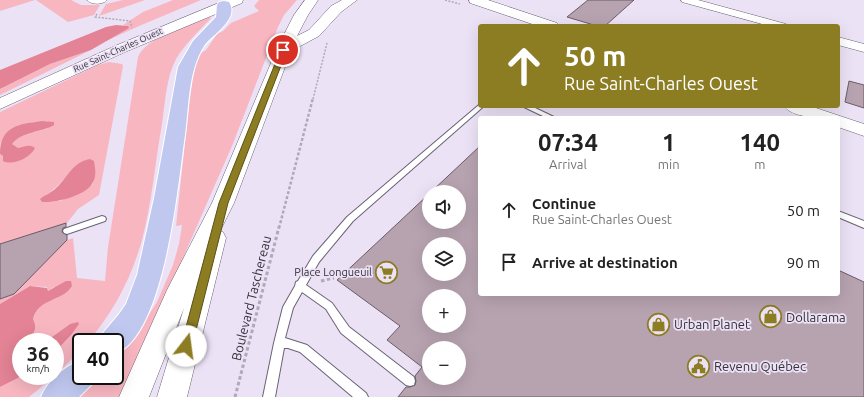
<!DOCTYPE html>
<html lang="en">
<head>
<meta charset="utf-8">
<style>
  :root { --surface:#fff; --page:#f6f6f6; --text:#222; --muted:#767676 }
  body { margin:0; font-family:Ubuntu,sans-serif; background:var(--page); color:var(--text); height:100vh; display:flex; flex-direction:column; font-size:15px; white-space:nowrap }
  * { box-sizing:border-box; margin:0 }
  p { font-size:13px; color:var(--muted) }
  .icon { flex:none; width:22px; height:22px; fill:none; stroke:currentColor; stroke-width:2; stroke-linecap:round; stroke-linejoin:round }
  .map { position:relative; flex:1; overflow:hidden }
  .panel { position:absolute; left:478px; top:116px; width:362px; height:180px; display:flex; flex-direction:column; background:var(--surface); border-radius:4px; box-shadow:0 4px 16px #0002 }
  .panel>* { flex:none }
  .top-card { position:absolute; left:478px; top:24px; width:362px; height:84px; border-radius:4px; box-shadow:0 4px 16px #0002; background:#8c7c22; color:#fff; overflow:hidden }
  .fabs { position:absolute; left:422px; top:185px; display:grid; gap:8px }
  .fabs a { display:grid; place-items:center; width:44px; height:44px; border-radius:50%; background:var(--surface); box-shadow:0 4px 16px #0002; font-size:20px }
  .speed { position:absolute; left:12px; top:333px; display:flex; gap:8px; font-size:20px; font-weight:700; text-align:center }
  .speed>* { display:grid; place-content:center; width:52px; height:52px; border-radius:50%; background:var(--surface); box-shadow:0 4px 16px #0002; line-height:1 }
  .speed small { font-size:10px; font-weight:400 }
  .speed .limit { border:2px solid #111; border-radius:6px; background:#fff; color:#111 }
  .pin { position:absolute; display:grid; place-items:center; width:34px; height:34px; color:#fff; margin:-17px; border:2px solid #fff; border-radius:50%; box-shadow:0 1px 4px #0007 }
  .me { position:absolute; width:44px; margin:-22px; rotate:15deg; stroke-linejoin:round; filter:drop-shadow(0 0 3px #0008) }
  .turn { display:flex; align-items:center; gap:14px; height:84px; padding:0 20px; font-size:18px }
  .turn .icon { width:52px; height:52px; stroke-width:2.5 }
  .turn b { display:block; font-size:28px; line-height:34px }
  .eta { display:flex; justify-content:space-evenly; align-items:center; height:68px; text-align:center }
  .eta b { font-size:24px; font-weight:700; line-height:28px }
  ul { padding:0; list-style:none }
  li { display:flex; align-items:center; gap:12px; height:52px; padding:0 20px }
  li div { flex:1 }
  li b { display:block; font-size:15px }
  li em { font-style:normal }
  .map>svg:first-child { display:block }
  .green { fill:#f8b6c1; fill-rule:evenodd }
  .forest { fill:#e38395 }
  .building { fill:#b7a3b0; stroke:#6c5b67; fill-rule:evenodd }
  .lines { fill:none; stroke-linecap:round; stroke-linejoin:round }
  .service-casing { stroke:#6a6273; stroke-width:2 }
  .minor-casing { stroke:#6a6273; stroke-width:1 }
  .tertiary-casing { stroke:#6a6273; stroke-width:1 }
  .trunk-casing { stroke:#fff; stroke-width:2 }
  .path-far2 { stroke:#b0a9b8; stroke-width:1.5; stroke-dasharray:2 1.5; stroke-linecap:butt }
  .path-far1 { stroke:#b0a9b8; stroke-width:2.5; stroke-dasharray:3 2; stroke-linecap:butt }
  .path { stroke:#b0a9b8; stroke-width:3; stroke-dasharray:3.5 2.5; stroke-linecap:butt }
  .service { fill:#fff; fill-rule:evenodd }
  .minor { fill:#fff; fill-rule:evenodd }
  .tertiary { fill:#fff; fill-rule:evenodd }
  .trunk { fill:#c0c8f0; fill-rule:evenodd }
  .route { fill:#8c7c22; stroke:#5b5116 }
  .labels { text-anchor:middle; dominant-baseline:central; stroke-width:3.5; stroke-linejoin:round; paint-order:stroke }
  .far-street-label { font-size:9px; fill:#343138; stroke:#ece2f6 }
  .poi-label { font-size:11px; fill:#343138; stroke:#ece2f6; text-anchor:end }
  .near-street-label { font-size:13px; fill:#343138; stroke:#ece2f6 }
  .near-poi-label { font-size:13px; fill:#343138; stroke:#ece2f6; text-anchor:start }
</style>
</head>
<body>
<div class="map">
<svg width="864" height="397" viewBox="0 0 864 397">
  <rect width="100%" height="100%" fill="#ece2f6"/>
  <g class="green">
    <path d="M0,0H35L0,11Z"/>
    <path d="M36,0H71L81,5H100L94,15L68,22Z"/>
    <path d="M123,0H145L99,16L106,4Z"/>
    <path d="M173,0H201L139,26L106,41L128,26L123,25L143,12Z"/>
    <path d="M259,0H297L284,15L278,27L232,146L122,397H79L100,376H115V360L136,335L157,302L173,265L179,244L182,225L176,226L189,105L193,78L197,60L201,53L206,50L217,34L223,31L231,23L259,11L254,6Z"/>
    <path d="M209,17L211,18C200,30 184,45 176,59C166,78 165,104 162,124C156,157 153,191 146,223C137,267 117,308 88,342H81V350L55,376V352L71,335L70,324L45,342H32C31,332 39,331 33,319C36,306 46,301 58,298L54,287L48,291L47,287L30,286L0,304V299L14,294L0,244V154L3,156L26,146L18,148L12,144C20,133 36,133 48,128V121L32,122L1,142L0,147V112L98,65L109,62L122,64L123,66L99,195L78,209L48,247L73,238L77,278L105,281L108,247L138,57C146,37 190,25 209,17ZM81,162L93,184L88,188L60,201L46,195C60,186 68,172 81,162Z"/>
    <path d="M91,50L0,95V89L50,64Z"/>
    <path d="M22,376H55L29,397H0V387Z"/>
  </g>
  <g class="forest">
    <path d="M116,25L128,26L129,28L91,50L50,64L0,89V70L106,27Z"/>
    <path d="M42,121L54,122V125C41,133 22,131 12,144L18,148C25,146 30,144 35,148C30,158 13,166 3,161V156L0,154C0,126 19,124 42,121Z"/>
    <path d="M90,159L94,161C95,168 97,175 93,182C87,196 55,203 42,202L40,199C45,195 50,193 54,190C67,179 72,162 90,159Z"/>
    <path d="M66,281H71L72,286C62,302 38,298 33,319C39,331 31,332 32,342H21L22,376L0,387V304L30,286L47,288L48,291Z"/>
    <path d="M78,322L79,324L71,335L55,352V342H45L70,324Z"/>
  </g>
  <g class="building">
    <path d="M588,0H634L605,26H597L567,17Z"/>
    <path d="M849,81L864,85V108L845,102Z"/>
    <path d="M480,146V294H838V270L864,282V397H398L406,387H410L415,385L416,381L415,376L422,367L387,340L400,326L337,280L429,194V222H459V192H431ZM429,244H459V274H429ZM429,296H459V326H429ZM429,348H459V378H429Z"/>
    <path d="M66,223V227L63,228L62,232L67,235V240L14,294L0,299V244Z"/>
  </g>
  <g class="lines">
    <defs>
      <g id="service">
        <path d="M480,104V106H484L353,221L319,262L306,285L332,303L349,327L414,377L415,381L414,385L410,386L406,385L341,333L326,309L302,292L293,308L285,338L307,345L366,393L368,397H353L300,352L288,348H284L275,397H263L274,343L283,307L295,286L296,282L298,281L313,256L347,217Z"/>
        <path d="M522,106H531L556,118H547Z"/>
        <path d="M838,211L864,221V228L838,217Z"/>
        <path d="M102,216L105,217L106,219L105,221L67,234L64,233L63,231L64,229Z"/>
      </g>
      <g id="minor">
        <path d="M87,0H107C103,5 91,5 87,0Z"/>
        <path d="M681,0H698L786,24L788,26H769L682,2Z"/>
        <path d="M838,37L864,44V52L838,45Z"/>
      </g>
      <g id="tertiary">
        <path d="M226,0H243L242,3L125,52L0,109V98L115,46Z"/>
        <path d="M305,0H318L308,15L297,36L309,30L331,6L342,0H357L341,12L319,36L291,51L234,203L220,231L223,232L226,238L187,397H157L184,308L149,397H119L167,290L212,203L276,51V50L294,15Z"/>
        <path d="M469,0H488L557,23L559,26H538L470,3Z"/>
        <path d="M784,106H810L864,124V136L838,127V118C824,118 793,119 784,106Z"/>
      </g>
      <g id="trunk">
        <path d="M224,1L229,2C240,19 212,35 204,46C188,71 189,106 185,135C178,183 165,335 115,354V342H99L103,333L119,314L126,304L137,275L154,198L178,67L193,41L216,17L217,5L219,2Z"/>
        <path d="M81,360V376H95L91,385L79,397H41C48,380 64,367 81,360Z"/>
      </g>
    </defs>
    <use href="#service" class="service-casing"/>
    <use href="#minor" class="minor-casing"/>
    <use href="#tertiary" class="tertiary-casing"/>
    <use href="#trunk" class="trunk-casing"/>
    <g class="path-far2">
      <path d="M445,0L460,4"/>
      <path d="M97,14L95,17L130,21L132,28"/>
      <path d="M313,99L327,43"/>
    </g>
    <path class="path-far1" d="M279,228L313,98"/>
    <g class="path">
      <path d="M321,281L334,278"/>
      <path d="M235,397L279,227"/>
    </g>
    <use href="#service" class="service"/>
    <use href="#minor" class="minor"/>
    <use href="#tertiary" class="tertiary"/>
    <use href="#trunk" class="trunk"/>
  </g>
  <path class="route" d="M281,49L287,50L228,203L192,346L191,350L186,352L182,350L181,346L219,203Z"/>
  <defs>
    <symbol id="supermarket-ring" viewBox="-11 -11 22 22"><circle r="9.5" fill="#ece2f6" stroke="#8c7c22" stroke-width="1.5"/><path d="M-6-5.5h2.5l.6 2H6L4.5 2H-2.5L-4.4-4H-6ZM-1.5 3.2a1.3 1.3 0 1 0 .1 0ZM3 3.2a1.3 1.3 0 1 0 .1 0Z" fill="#8c7c22"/></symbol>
    <symbol id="shop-ring" viewBox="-11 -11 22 22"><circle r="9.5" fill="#ece2f6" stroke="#8c7c22" stroke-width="1.5"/><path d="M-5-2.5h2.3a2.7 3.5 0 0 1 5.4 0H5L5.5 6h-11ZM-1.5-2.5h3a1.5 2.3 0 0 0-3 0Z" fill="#8c7c22"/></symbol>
    <symbol id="civic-ring" viewBox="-11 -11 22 22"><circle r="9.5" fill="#ece2f6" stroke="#8c7c22" stroke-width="1.5"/><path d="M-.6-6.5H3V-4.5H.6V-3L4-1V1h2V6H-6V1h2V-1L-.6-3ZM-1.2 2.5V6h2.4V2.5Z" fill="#8c7c22"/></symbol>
  </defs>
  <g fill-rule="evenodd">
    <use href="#supermarket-ring" x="374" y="260" width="25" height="25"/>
    <use href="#shop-ring" x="758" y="304" width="25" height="25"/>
    <use href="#shop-ring" x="646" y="312" width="25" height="25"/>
    <use href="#civic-ring" x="686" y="354" width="25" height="25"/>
  </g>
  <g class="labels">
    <g class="far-street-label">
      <text transform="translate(118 50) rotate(-24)">Rue Saint-Charles Ouest</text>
    </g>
    <g class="poi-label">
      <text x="372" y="272">Place Longueuil</text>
    </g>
    <g class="near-street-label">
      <text transform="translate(251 298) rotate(-76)">Boulevard Taschereau</text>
    </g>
    <g class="near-poi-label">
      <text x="786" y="317">Dollarama</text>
      <text x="674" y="324">Urban Planet</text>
      <text x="714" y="366">Revenu Québec</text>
    </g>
  </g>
</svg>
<div class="fabs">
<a><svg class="icon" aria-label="sound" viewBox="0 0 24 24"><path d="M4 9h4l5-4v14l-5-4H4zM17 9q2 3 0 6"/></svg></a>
<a><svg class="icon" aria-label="layers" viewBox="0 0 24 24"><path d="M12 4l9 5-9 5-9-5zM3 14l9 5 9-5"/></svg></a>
<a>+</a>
<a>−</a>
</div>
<div class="speed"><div>36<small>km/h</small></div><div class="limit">40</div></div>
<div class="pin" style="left:283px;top:50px;background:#d93025"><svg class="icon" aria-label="arrive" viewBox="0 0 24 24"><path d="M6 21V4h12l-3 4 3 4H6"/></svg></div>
<svg class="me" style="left:186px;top:346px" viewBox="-20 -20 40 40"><circle r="19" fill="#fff"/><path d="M0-13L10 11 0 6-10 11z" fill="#8c7c22"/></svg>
<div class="top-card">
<div class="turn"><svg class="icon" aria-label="ahead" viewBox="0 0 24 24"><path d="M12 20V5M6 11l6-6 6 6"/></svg><div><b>50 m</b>Rue Saint-Charles Ouest</div></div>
</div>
<section class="panel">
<div class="eta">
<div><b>07:34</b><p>Arrival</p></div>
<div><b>1</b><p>min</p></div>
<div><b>140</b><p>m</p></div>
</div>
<ul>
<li><svg class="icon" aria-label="ahead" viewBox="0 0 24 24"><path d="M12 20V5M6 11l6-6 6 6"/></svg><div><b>Continue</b><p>Rue Saint-Charles Ouest</p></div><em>50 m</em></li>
<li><svg class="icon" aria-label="arrive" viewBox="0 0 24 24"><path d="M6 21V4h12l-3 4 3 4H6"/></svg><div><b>Arrive at destination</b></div><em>90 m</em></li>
</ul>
</section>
</div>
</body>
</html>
